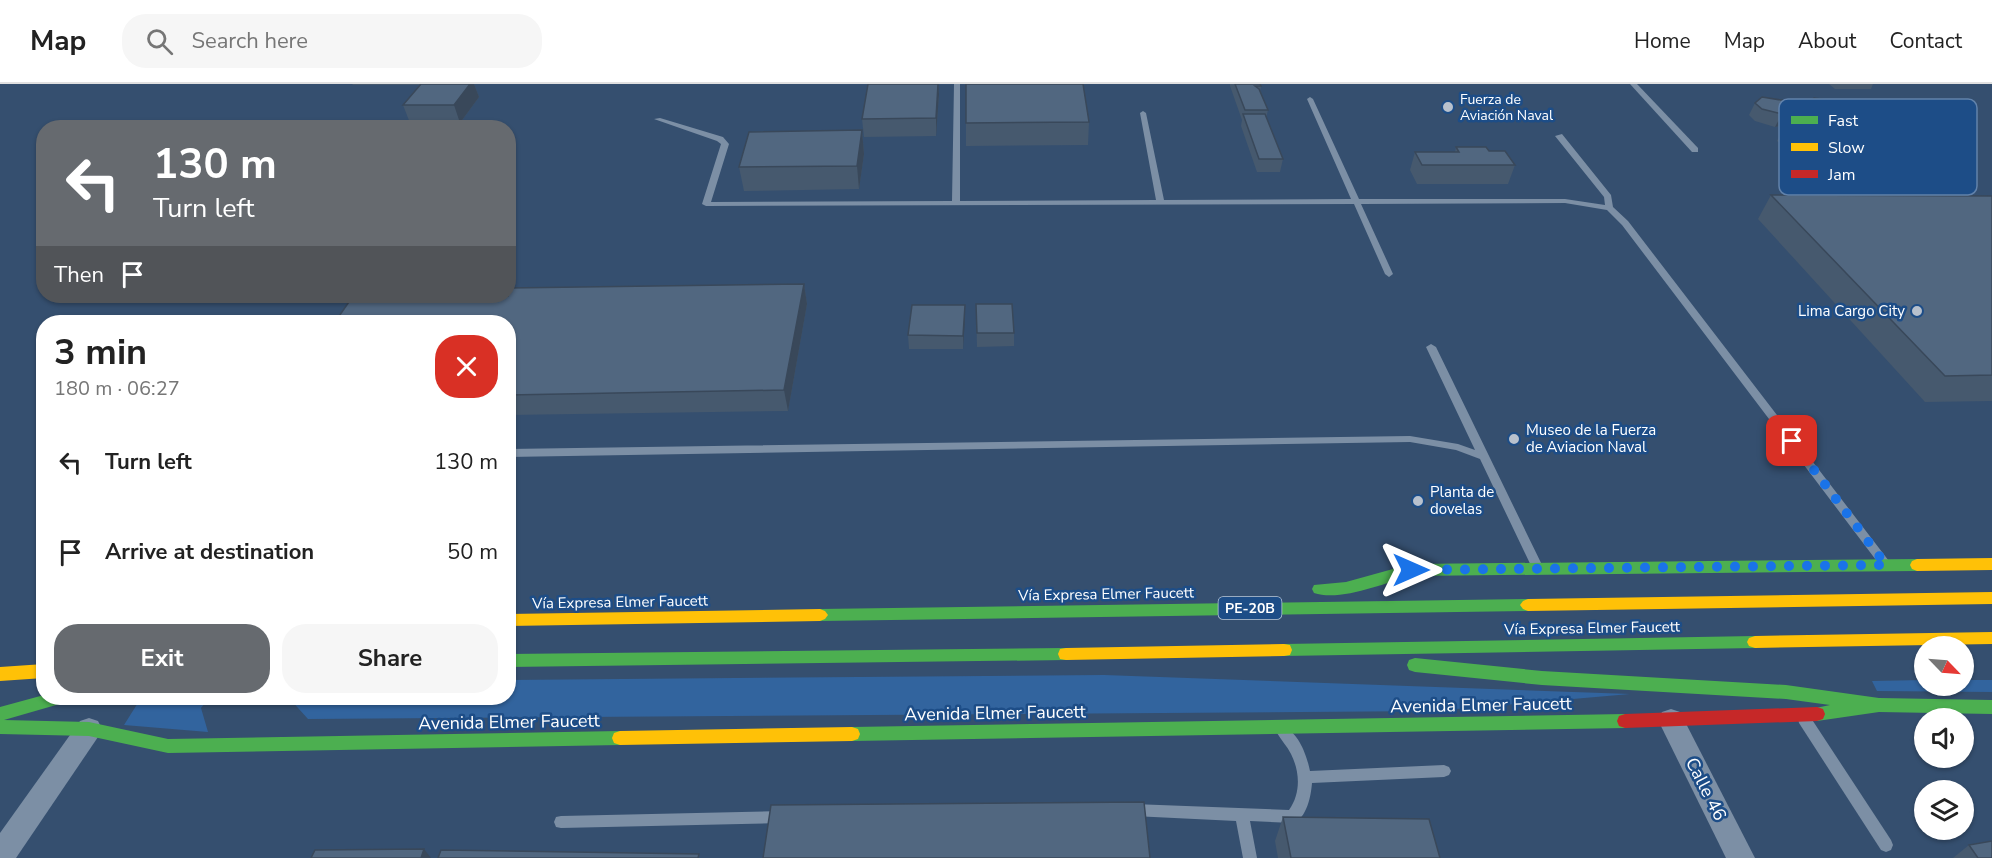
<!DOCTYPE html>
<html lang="en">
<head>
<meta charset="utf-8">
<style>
  :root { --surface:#fff; --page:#f6f6f6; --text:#222; --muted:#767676; --line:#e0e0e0; --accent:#666a6f }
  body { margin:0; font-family:"Nunito Sans",sans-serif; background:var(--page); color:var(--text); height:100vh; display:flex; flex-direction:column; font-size:22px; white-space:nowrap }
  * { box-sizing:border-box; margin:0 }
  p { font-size:20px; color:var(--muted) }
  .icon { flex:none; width:33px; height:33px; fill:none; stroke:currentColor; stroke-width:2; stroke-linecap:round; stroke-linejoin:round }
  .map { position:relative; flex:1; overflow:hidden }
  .sheet { position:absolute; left:36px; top:231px; width:480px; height:390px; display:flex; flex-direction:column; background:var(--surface); border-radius:24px; box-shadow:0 2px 4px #0004 }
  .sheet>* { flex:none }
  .banner { position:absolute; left:36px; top:36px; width:480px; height:183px; border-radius:24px; box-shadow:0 2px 4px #0004; background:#666a6f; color:#fff; overflow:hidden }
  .needle { width:39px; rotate:115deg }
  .controls { position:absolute; left:1914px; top:552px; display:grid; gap:12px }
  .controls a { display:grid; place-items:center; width:60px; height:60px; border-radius:50%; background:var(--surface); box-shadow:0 2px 4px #0004; font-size:30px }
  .pin { position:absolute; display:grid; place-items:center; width:51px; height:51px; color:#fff; margin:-26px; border-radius:12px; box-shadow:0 3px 9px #0006 }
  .me { position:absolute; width:66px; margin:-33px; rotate:90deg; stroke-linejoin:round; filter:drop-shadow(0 0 4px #0008) }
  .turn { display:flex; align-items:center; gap:21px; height:126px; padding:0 18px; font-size:27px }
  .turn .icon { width:78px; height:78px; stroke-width:2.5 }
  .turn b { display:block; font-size:42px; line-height:51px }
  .then { display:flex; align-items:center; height:57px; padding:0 18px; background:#0003; gap:12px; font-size:22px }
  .round { display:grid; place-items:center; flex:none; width:63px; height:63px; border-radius:24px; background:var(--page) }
  .headline { display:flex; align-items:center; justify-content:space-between; height:102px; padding:0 18px }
  h1 { font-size:36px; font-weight:700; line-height:45px }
  .cta { display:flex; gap:12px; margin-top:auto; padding:12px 18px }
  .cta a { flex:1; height:69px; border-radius:24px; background:var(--accent); color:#fff; font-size:24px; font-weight:700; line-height:69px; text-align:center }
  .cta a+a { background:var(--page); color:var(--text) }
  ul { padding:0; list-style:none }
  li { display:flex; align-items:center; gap:18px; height:90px; padding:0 18px }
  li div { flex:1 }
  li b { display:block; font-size:22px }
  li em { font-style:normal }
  header { display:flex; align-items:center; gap:36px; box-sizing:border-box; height:84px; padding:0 30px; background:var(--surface); border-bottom:2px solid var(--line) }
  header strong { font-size:28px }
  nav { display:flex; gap:33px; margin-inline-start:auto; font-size:21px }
  .search { width:420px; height:54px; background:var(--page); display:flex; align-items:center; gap:15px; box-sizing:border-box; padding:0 21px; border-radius:24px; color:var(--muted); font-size:22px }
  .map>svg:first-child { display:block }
  .green { fill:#32649e }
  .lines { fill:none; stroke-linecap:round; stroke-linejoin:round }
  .lane { fill:#7c8fa5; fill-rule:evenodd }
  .street { fill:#7c8fa5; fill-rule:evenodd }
  .fast { fill:#4caf50; fill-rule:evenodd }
  .slow { fill:#ffc107; fill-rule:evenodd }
  .jam { fill:#c62828; fill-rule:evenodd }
  .wall { fill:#46596e }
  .shaded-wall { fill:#39485a }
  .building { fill:#516780; stroke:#39485a; stroke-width:1.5 }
  .route { stroke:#1a73e8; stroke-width:10; stroke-dasharray:0 18 }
  .poi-dot { fill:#b8c1cd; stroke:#1d4d87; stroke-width:2 }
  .labels { text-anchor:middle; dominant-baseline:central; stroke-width:5; stroke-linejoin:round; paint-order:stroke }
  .far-poi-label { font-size:14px; fill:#fff; stroke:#1d4d87; text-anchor:start }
  .shield { fill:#1d4d87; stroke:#bbcadb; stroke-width:1.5 }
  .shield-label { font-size:14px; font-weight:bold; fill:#fff }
  .poi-label { font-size:15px; fill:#fff; stroke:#1d4d87; text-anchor:start }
  .street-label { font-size:15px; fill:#fff; stroke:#1d4d87 }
  .near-street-label { font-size:18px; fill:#fff; stroke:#1d4d87 }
  .key { fill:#1d4d87; stroke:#6182ab; stroke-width:1.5 }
  .key-label { font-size:16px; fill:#fff }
</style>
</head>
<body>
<header>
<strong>Map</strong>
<div class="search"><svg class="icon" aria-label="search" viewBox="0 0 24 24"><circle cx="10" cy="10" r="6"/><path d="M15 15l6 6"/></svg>Search here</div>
<nav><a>Home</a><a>Map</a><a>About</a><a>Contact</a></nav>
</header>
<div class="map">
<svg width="1992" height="774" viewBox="0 0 1992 774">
  <rect width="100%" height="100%" fill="#354f6f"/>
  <g class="green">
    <path d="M1104,591L1630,610L1433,627L308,635L289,614H508L509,596Z"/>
    <path d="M1924,596V602H1964V596H1992V608L1877,607L1872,597Z"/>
    <path d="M141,614H209L201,624L208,648L124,641Z"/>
  </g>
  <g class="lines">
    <g class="lane">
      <path d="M954,0H960V117L1156,116L1140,29L1143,27L1146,29L1164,116L1351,115L1307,15L1310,13L1313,15L1359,115H1565L1605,121L1604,113L1555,52L1562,50L1611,111L1613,123L1628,137L1892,481L1890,484H1882L1622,141L1607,126L1565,119L1361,120L1393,190L1389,193L1385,190L1354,120L706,122L702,120L721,60L717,57L654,35L660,34L723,53L729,60L711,118L952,117Z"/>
      <path d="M1630,0H1637L1698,64V68H1692Z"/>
      <path d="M1431,260L1436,263L1544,485L1542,488H1534L1480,375L1456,366L1410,358L508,373V365L1410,352L1458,360L1475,366L1426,263Z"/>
      <path d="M1804,629L1809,631L1891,756L1893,761L1891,766L1886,768L1881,766L1799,639L1798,635L1799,631Z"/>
      <path d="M1284,643C1299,649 1307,672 1310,687L1444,681L1449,683L1451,687L1449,691L1444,693L1312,699C1311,712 1307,734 1293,739L1250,737L1257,774H1243L1236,737L1133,732L1128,730L1126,726L1128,722L1133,720L1289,726C1301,709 1300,688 1291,670C1287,662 1281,656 1277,649L1279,645Z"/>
      <path d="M781,727L786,728L788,733L786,738L781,739L561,744L556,743L554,738L556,733L561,732Z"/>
    </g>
    <g class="street">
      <path d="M1671,625L1680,628L1755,774H1726L1658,636L1662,628Z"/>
      <path d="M89,634L98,637L102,645L98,653L16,774H0V749L80,637Z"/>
    </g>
    <g class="fast">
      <path d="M1917,475L1922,477L1924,481L1922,485L1917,487L1411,492C1384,499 1340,518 1314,509L1312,505L1314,501L1346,498L1411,480Z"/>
      <path d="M1528,515L1533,517L1536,521L1533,525L1528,527L820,537L815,535L812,531L815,527L820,525Z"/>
      <path d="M1755,552L1761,554L1763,558L1761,562L1755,564L1284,572L1278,571L1276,566L1278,561L1284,560Z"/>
      <path d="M1066,564L1072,565L1074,570L1072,575L1066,576L508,583V570Z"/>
      <path d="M1415,574L1542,587L1786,601L1879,614L1992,616V630L1879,628L1817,637L1811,635L1809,630L1811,625L1830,621L1786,615L1542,601L1415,588L1409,586L1407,581L1409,576Z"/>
      <path d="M44,611V614H65L63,619L4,636L89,638L168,655L620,647L626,649L628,654L626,659L620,661L168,669L89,652L0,650V623Z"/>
      <path d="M1625,630L1631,632L1633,637L1631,642L1625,644L852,657L846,655L844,650L846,645L852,643Z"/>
    </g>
    <g class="slow">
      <path d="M1992,474V486L1917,487L1912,485L1910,481L1912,477L1917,475Z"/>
      <path d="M1992,508V520L1528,527L1523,525L1520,521L1523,517L1528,515Z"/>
      <path d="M820,525L825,527L828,531L825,535L820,537L508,542V530Z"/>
      <path d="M1992,548V560L1755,564L1749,562L1747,558L1749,554L1755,552Z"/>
      <path d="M1284,560L1290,561L1292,566L1290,571L1284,572L1066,576L1060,575L1058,570L1060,565L1066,564Z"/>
      <path d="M44,580V594L0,597V583Z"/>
      <path d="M852,643L858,645L860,650L858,655L852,657L620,661L614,659L612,654L614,649L620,647Z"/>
    </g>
    <path class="jam" d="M1817,623L1823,625L1825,630L1823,635L1817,637L1625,644L1619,642L1617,637L1619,632L1625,630Z"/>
  </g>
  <g class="wall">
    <path d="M352,0H474L479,13L460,39H410L403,21L420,1H353Z"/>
    <path d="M868,0H938L939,10L936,52L864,53L862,35Z"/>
    <path d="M1230,0H1260L1261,2L1260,7L1268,26L1266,34L1283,75L1280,88H1257L1241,42L1242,36L1230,2Z"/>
    <path d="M1829,0H1873L1871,5H1835Z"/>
    <path d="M1755,19L1797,28L1790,39L1824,51L1817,64L1808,68L1789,65L1777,57L1783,45L1788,40L1775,43L1755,37L1749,31Z"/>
    <path d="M1808,20L1850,28L1844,38L1880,51L1873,63L1868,68H1856L1829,59L1827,53L1833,43L1814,40L1801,32Z"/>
    <path d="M1089,38L1088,61L966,62V39Z"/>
    <path d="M862,46L864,70L859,105L744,107L739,83Z"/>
    <path d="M1456,63L1489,67L1515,81L1508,100H1417L1410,86L1415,68H1455Z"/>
    <path d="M1771,111L1992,112V317L1925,318L1758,135Z"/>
    <path d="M804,200L807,220L788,327L508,331V238Z"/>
    <path d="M976,220L1014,249V262L977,263Z"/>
    <path d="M965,221L963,265H909L908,251Z"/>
    <path d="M1283,733L1440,774H1278L1275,757Z"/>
    <path d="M1969,761L1992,774H1953Z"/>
  </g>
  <g class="shaded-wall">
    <path d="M470,0H474L479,13L460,39L454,21Z"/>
    <path d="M938,0L939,10L936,52V34Z"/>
    <path d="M1797,28L1790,40L1775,43L1782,30Z"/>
    <path d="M1850,28L1843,41L1835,43L1842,31Z"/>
    <path d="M862,46L864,70L859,105L857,82Z"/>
    <path d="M1824,51L1817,64L1808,68L1815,56Z"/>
    <path d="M1880,51L1873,63L1868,68L1876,55Z"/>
    <path d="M804,200L807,220L788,327L784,306Z"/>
    <path d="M965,221V235L963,265V252Z"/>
    <path d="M424,765L431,774H421Z"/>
  </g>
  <g class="building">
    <path d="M421,0H470L454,21H403Z"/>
    <path d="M868,0H938L936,34L862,35Z"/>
    <path d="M966,0H1083L1089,38L966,39Z"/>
    <path d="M1235,0H1260L1261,2H1255L1259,5L1268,26H1245Z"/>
    <path d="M1762,13L1787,17L1796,22L1797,28L1782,30L1762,25L1755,19Z"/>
    <path d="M1814,14L1840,18L1849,23L1850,28L1842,31L1821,28L1808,20Z"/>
    <path d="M1243,30H1265L1283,75H1259Z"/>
    <path d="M862,46L857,82L739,83L749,48Z"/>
    <path d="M1456,63H1486L1489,67H1505L1515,81H1422L1415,68H1459Z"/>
    <path d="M1771,111L1992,112V291L1945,292Z"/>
    <path d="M804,200L784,306L508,311V238H335L353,212H508V204Z"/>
    <path d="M976,220H1012L1014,249H977Z"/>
    <path d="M912,221H965L963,252L908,251Z"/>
    <path d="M1144,718L1150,774H763L771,721Z"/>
    <path d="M1283,733L1429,735L1440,774H1291Z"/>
    <path d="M1992,757V774H1978L1969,761Z"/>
    <path d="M424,765L421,774H311L315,766Z"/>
    <path d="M441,766L699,770L698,774H438Z"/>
  </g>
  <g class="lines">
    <path class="route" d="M1411,486L1886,481L1792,357"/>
  </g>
  <g class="poi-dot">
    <circle cx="1448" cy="23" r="6"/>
    <circle cx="1917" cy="227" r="6"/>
    <circle cx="1514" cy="355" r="6"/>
    <circle cx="1418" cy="417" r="6"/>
  </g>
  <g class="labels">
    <g class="far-poi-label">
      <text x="1460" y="15">Fuerza de<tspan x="1460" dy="16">Aviación Naval</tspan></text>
    </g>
    <rect class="shield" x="1218.5" y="513" width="63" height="22" rx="4.5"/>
    <g class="shield-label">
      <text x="1250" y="524">PE-20B</text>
    </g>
    <g class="poi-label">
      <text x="1905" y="227" text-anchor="end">Lima Cargo City</text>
      <text x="1526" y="346">Museo de la Fuerza<tspan x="1526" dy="17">de Aviacion Naval</tspan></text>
      <text x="1430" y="408">Planta de<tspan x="1430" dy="17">dovelas</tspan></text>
    </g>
    <g class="street-label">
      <text transform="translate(1106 510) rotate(-1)">Vía Expresa Elmer Faucett</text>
      <text transform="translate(620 518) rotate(-1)">Vía Expresa Elmer Faucett</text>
      <text transform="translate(1592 544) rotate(-1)">Vía Expresa Elmer Faucett</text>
    </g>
    <g class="near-street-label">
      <text transform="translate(1481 621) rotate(-1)">Avenida Elmer Faucett</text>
      <text transform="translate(995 629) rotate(-1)">Avenida Elmer Faucett</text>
      <text transform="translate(509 638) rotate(-1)">Avenida Elmer Faucett</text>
      <text transform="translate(1706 705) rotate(63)">Calle 46</text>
    </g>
  </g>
  <rect x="1779" y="15" width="198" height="96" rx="9" class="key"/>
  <rect x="1791" y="32" width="27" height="8" fill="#4caf50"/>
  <rect x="1791" y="59" width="27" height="8" fill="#ffc107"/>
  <rect x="1791" y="86" width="27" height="8" fill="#c62828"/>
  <g class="key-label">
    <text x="1828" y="42">Fast</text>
    <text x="1828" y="69">Slow</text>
    <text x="1828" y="96">Jam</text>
  </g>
</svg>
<div class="controls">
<a><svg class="needle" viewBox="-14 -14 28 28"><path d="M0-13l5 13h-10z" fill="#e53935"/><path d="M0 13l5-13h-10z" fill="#767676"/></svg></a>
<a><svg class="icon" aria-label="sound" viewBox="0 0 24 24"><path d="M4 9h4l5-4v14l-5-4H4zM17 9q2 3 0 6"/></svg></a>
<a><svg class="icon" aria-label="layers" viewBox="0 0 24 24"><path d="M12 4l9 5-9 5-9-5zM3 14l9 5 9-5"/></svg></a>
</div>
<div class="pin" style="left:1792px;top:357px;background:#d93025"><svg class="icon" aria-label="arrive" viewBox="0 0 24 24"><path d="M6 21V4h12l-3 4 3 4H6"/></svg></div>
<svg class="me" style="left:1411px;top:486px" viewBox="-20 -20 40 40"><path d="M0-17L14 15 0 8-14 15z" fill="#1a73e8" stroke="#fff" stroke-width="4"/></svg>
<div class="banner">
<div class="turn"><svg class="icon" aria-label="left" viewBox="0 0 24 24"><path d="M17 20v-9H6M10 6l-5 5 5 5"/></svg><div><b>130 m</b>Turn left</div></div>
<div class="then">Then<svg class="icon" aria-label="arrive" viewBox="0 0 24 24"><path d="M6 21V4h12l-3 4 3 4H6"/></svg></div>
</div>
<section class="sheet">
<div class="headline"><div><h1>3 min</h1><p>180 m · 06:27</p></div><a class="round" style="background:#d93025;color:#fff"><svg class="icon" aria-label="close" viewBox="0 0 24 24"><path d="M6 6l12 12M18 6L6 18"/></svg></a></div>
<ul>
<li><svg class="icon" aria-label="left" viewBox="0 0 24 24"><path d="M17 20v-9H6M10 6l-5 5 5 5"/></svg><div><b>Turn left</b></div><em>130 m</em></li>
<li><svg class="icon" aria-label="arrive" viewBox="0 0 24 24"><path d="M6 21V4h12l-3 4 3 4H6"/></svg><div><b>Arrive at destination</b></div><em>50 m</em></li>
</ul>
<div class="cta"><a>Exit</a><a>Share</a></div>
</section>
</div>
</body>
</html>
